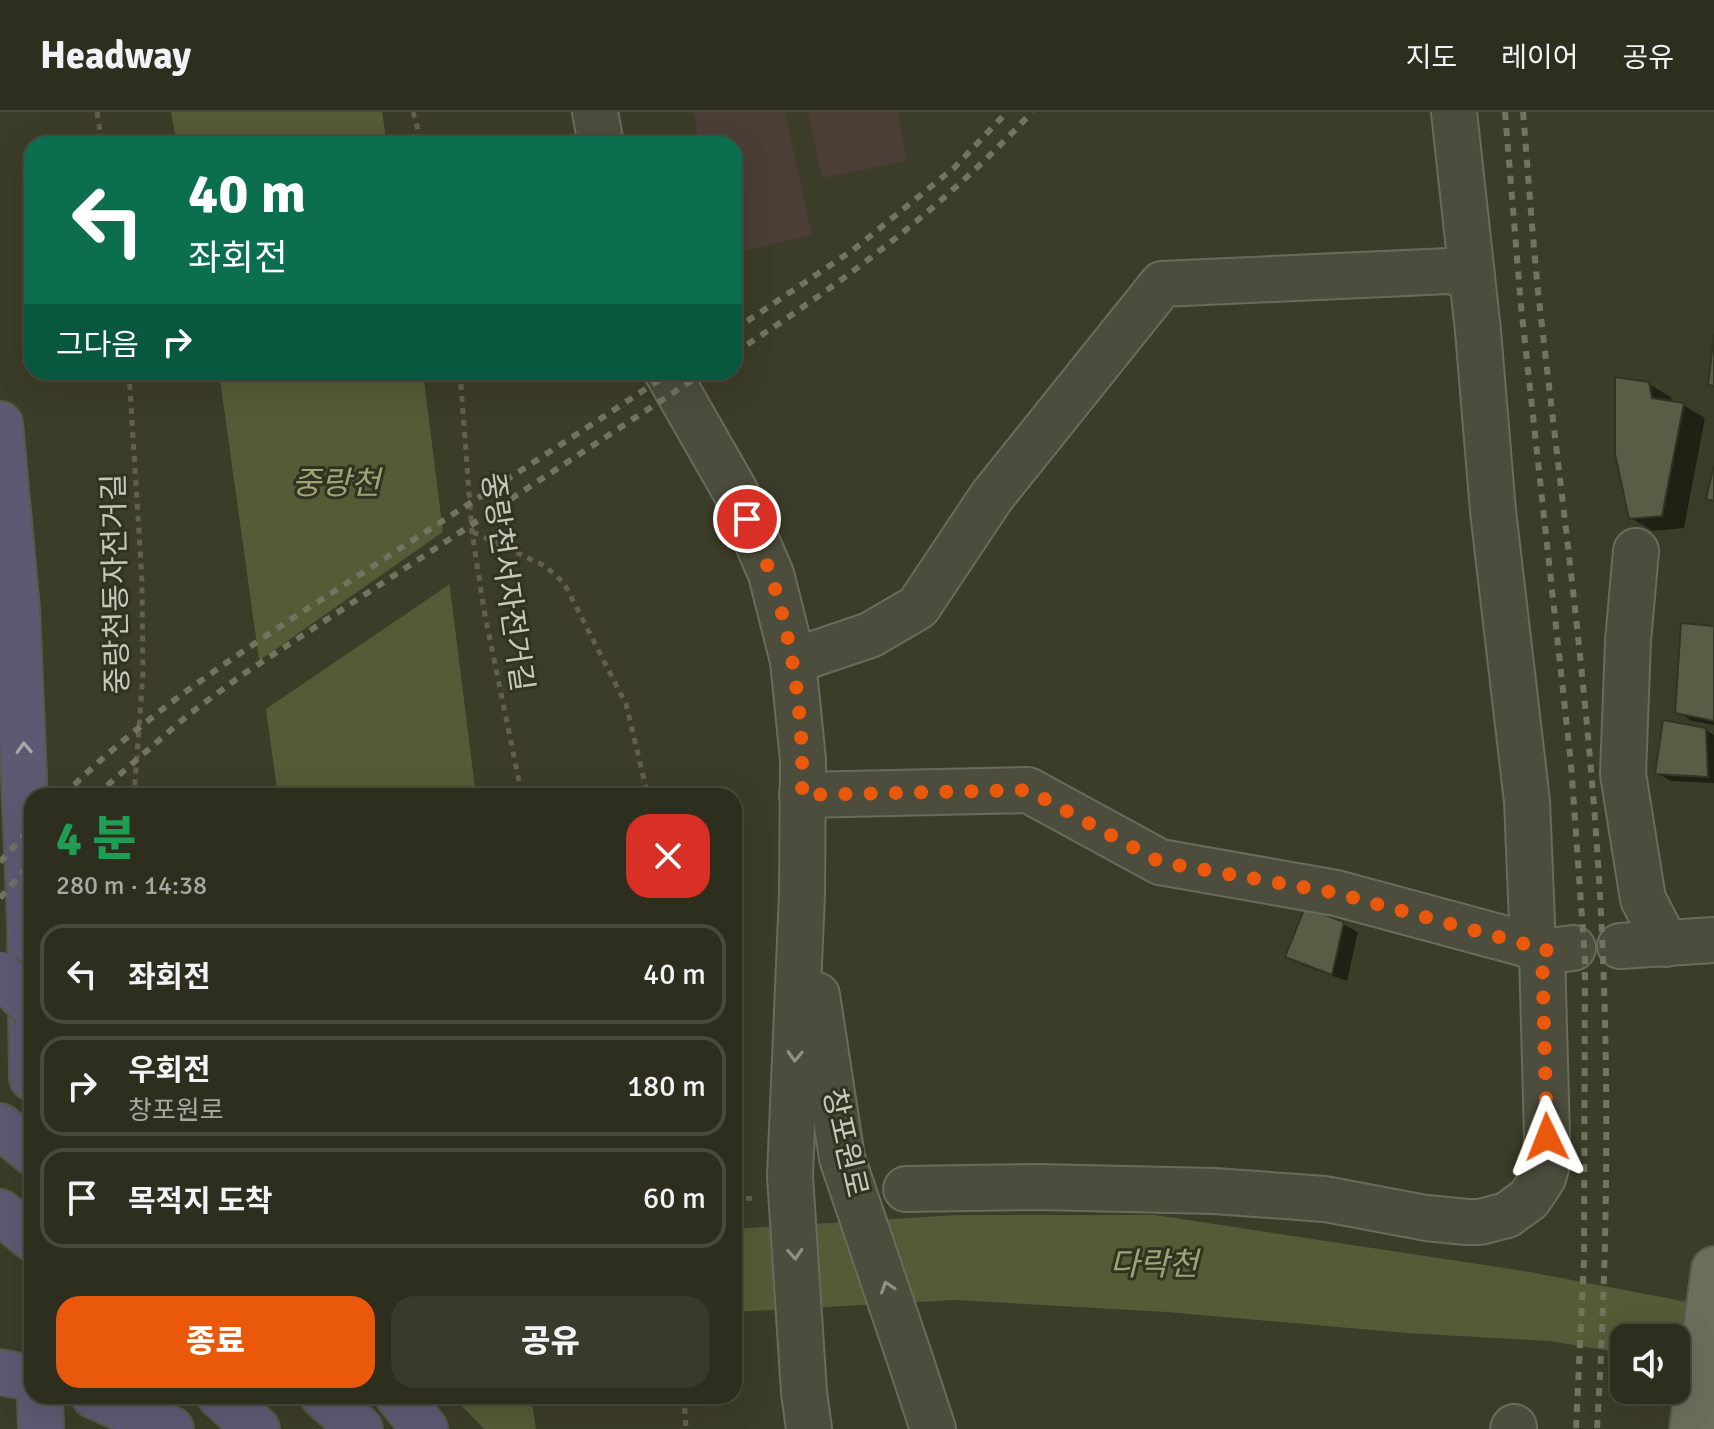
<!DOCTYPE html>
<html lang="ko">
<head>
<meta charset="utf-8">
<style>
  :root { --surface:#2d2e1e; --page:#393a2b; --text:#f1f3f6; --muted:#a7a8a4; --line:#484a3c; --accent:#ea580c }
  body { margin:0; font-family:Signika,"Noto Sans KR",sans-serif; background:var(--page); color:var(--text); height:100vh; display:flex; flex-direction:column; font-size:30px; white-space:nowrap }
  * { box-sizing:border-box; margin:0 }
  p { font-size:26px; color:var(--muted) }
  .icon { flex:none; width:44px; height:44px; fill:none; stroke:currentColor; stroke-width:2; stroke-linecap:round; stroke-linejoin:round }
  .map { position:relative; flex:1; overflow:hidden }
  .side { position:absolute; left:24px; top:676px; width:718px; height:616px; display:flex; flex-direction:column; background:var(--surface); border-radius:24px; box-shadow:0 8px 32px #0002,0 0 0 2px var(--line) }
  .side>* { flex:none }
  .top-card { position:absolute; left:24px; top:24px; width:718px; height:244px; border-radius:24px; box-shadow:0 8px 32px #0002,0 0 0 2px var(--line); background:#0b6e4f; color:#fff; overflow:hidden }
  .controls { position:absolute; left:1610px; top:1212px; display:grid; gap:16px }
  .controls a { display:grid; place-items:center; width:80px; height:80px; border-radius:16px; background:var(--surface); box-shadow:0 8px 32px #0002,0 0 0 2px var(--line); font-size:40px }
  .pin { position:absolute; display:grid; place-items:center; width:68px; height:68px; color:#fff; margin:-34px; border:4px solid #fff; border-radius:50%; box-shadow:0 2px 8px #0007 }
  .me { position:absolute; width:88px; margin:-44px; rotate:358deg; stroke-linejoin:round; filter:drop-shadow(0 0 6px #0008) }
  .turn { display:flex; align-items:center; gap:28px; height:168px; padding:0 32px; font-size:36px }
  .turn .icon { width:104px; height:104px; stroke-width:2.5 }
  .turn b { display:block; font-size:56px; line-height:68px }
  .then { display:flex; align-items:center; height:76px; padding:0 32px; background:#0003; gap:16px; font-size:30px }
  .round { display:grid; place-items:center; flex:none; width:84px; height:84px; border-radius:24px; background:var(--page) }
  .headline { display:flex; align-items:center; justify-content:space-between; height:136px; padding:0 32px }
  h1 { font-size:48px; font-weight:800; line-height:60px; color:#1e9e55 }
  .cta { display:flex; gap:16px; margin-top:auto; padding:16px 32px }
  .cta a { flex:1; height:92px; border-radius:24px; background:var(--accent); color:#fff; font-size:32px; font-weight:800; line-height:92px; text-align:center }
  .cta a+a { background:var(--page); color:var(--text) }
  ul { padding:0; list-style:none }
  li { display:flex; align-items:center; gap:24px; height:100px; margin:0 16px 12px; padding:0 16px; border:4px solid var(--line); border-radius:24px }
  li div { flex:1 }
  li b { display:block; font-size:30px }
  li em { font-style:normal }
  header { display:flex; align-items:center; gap:48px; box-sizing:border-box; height:112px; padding:0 40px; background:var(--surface); border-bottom:2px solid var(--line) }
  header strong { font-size:38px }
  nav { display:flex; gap:44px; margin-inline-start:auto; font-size:28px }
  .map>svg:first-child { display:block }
  .green { fill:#4a3e36 }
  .water { fill:#575a37 }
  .pier { fill:#3c3d28 }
  .shadow { fill:#0007 }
  .building { fill:#5b5c45; stroke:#333523; stroke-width:2 }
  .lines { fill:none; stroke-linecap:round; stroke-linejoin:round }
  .minor-casing { stroke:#6a6b5a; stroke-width:48 }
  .major-casing { stroke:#585a48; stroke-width:48 }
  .highway-casing { stroke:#575847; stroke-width:48 }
  .path { stroke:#645d51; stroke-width:5; stroke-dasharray:6 6; stroke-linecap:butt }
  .minor { stroke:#4c4d3c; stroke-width:44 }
  .major { stroke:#6c6d5a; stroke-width:44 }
  .highway { stroke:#5c5a72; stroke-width:44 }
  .rail { stroke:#72745f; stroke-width:6; stroke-dasharray:8 8; stroke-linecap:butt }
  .minor-bridge-casing { stroke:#6a6b5a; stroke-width:48; stroke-linecap:butt }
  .highway-bridge-casing { stroke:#575847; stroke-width:48; stroke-linecap:butt }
  .minor-bridge { stroke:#4c4d3c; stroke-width:44 }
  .highway-bridge { stroke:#5c5a72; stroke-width:44 }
  .oneway { stroke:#a7a7a3 }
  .oneway2 { stroke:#909180 }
  .route { stroke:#ea580c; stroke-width:14; stroke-dasharray:0 25.2 }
  .labels { text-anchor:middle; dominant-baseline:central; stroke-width:6; stroke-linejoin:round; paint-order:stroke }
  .street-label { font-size:30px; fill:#c7c8b8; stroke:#313321 }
  .water-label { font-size:32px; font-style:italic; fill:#a0a376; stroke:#313321 }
</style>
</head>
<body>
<header>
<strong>Headway</strong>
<nav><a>지도</a><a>레이어</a><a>공유</a></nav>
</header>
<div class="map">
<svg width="1714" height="1317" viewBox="0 0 1714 1317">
  <rect width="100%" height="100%" fill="#3c3d28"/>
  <g class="green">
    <path d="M693,0H785L812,123L734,141V32H700Z"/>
    <path d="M808,0H898L907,49L822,66Z"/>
  </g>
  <g class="water">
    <path d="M171,0H382L387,32H177Z"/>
    <path d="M219,260H423L476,684H278Z"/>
    <path d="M957,1103H1155L1524,1159L1714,1195V1256L1676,1249V1226H1624V1241L1549,1229L1407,1221L1167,1200L954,1188L734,1200V1117Z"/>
    <path d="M350,1284H531L536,1317H355Z"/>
  </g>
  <g class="pier">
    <path d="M447,417L453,470L263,599L256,551Z"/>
    <path d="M346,1284H452L484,1317H351Z"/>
  </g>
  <g class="shadow">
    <path d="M1649,272L1671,285L1672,291L1683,293L1705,306L1684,416L1653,419L1631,406Z"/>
    <path d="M1714,516V613L1692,609L1678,600Z"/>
    <path d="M1706,618L1714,623V671L1671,669L1657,661Z"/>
    <path d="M1343,812L1358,820L1347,869L1302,853L1288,844Z"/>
  </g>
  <g class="building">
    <path d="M1714,222V274L1708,273Z"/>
    <path d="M1615,265L1649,270L1652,286L1684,291L1662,404L1629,407L1615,342Z"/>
    <path d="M1714,353V389L1706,387Z"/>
    <path d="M1681,511L1714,514V609L1675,601Z"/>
    <path d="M1663,608L1706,616L1708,665L1655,662Z"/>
    <path d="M1305,795L1344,810L1332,863L1285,845Z"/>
  </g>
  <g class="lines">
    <defs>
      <g id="minor">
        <path d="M595,0L601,32"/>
        <path d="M1454,0L1478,219L1493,399L1527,689L1533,834"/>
        <path d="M667,260L735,379L771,462L793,549L803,648L802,782L790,1064"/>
        <path d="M1636,439L1628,529L1623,662L1643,787L1666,832"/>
        <path d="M793,549L870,523L918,495L992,384L1162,172L1449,159L1471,164"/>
        <path d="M802,683L1028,678L1160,750L1336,781L1547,838"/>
        <path d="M1620,834L1714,828"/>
        <path d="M817,883L842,1046"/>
        <path d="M906,1077L1039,1075L1214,1079L1325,1087L1426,1106L1467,1110H1480L1507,1103L1529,1087L1543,1066L1546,1056L1547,1025L1542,840L1573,836"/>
        <path d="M911,1250L933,1317"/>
        <path d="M804,1280L809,1317"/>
        <path d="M1513,1317L1514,1315"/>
      </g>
      <path id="major" d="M1692,1317L1714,1157"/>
      <g id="highway">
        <path d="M0,312L17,497L30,810L32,966"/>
        <path d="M0,1014L32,1040"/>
        <path d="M0,1100L32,1126"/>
        <path d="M0,1260L32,1266"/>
        <path d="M40,1284L41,1317"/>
        <path d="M94,1284L171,1317"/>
        <path d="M220,1284L257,1317"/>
        <path d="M323,1284L360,1317"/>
        <path d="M398,1284L425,1317"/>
      </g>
    </defs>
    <use href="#minor" class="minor-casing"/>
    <use href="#major" class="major-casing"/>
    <use href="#highway" class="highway-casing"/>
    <g class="path">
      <path d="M97,0L102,32"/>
      <path d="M413,0L422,32"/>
      <path d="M129,260L142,469L143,562L134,684"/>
      <path d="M460,260L472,420L484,498L522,684"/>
      <path d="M473,420L545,454L564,471L626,592L648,684"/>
      <path d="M734,1087L757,1086"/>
      <path d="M684,1284L686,1317"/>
    </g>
    <use href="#minor" class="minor"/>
    <use href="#major" class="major"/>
    <use href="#highway" class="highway"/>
    <g class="rail">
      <path d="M1505,0L1521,194L1571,652L1585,848L1584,1148L1576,1317"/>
      <path d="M1523,0C1528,59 1532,119 1538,179C1560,374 1587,570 1599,766C1610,950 1608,1133 1597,1317"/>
      <path d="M734,218L853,138L955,55L1007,0"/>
      <path d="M734,241C843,171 944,95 1032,0"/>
      <path d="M63,684C147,599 250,534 350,469C457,399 565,331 671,260"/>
      <path d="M95,684L188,603L242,563L705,260"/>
      <path d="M0,750L32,715"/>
      <path d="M0,786L32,750"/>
    </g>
    <defs>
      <g id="minor-bridge">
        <path d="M842,1046L911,1250"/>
        <path d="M790,1064L804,1280"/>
      </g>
      <path id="highway-bridge" d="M0,862L32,894"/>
    </defs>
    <use href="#minor-bridge" class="minor-bridge-casing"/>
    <use href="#highway-bridge" class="highway-bridge-casing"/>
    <use href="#minor-bridge" class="minor-bridge"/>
    <use href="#highway-bridge" class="highway-bridge"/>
  </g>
  <defs><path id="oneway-chevron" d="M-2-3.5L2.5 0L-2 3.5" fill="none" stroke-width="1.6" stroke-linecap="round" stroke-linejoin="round" transform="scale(2)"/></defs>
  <use class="oneway" href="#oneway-chevron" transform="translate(24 636) rotate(-93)"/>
  <g class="oneway2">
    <use href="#oneway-chevron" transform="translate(795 944) rotate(92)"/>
    <use href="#oneway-chevron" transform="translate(795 1142) rotate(86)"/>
    <use href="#oneway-chevron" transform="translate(887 1175) rotate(-108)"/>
  </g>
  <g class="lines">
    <path class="route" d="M747,407C755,426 765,445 771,464C794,534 804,609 802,683L1028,678L1160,750L1336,781L1547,838L1542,840L1547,1025"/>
  </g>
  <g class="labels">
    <g class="street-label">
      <text transform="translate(507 470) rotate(82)">중랑천서자전거길</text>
      <text transform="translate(116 472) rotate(-91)">중랑천동자전거길</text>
      <text transform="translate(845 1031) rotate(77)">창포원로</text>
    </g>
    <g class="water-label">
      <text x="336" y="371">중랑천</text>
      <text x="1154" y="1152">다락천</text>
    </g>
  </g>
</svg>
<div class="controls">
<a><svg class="icon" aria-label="sound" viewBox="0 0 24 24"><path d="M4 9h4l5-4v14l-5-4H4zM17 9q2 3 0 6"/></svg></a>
</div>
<div class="pin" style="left:747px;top:407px;background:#d93025"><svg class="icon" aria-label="arrive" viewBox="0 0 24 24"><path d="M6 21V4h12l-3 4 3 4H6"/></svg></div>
<svg class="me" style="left:1547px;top:1025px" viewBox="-20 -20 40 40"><path d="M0-17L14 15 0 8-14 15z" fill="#ea580c" stroke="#fff" stroke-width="4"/></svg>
<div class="top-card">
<div class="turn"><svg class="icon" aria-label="left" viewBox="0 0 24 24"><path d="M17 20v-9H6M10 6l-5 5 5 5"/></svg><div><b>40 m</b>좌회전</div></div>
<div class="then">그다음<svg class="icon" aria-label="right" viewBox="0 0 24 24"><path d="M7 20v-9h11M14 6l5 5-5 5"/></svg></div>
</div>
<section class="side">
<div class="headline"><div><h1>4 분</h1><p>280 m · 14:38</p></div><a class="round" style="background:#d93025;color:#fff"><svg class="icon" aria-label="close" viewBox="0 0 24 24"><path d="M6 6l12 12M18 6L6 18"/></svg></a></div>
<ul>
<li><svg class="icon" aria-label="left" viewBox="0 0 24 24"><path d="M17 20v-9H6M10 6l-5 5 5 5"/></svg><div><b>좌회전</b></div><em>40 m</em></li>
<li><svg class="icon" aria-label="right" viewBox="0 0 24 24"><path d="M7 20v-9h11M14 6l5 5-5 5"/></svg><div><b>우회전</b><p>창포원로</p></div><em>180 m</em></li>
<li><svg class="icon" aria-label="arrive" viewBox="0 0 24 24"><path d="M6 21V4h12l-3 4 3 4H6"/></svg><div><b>목적지 도착</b></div><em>60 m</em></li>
</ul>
<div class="cta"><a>종료</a><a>공유</a></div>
</section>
</div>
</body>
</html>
